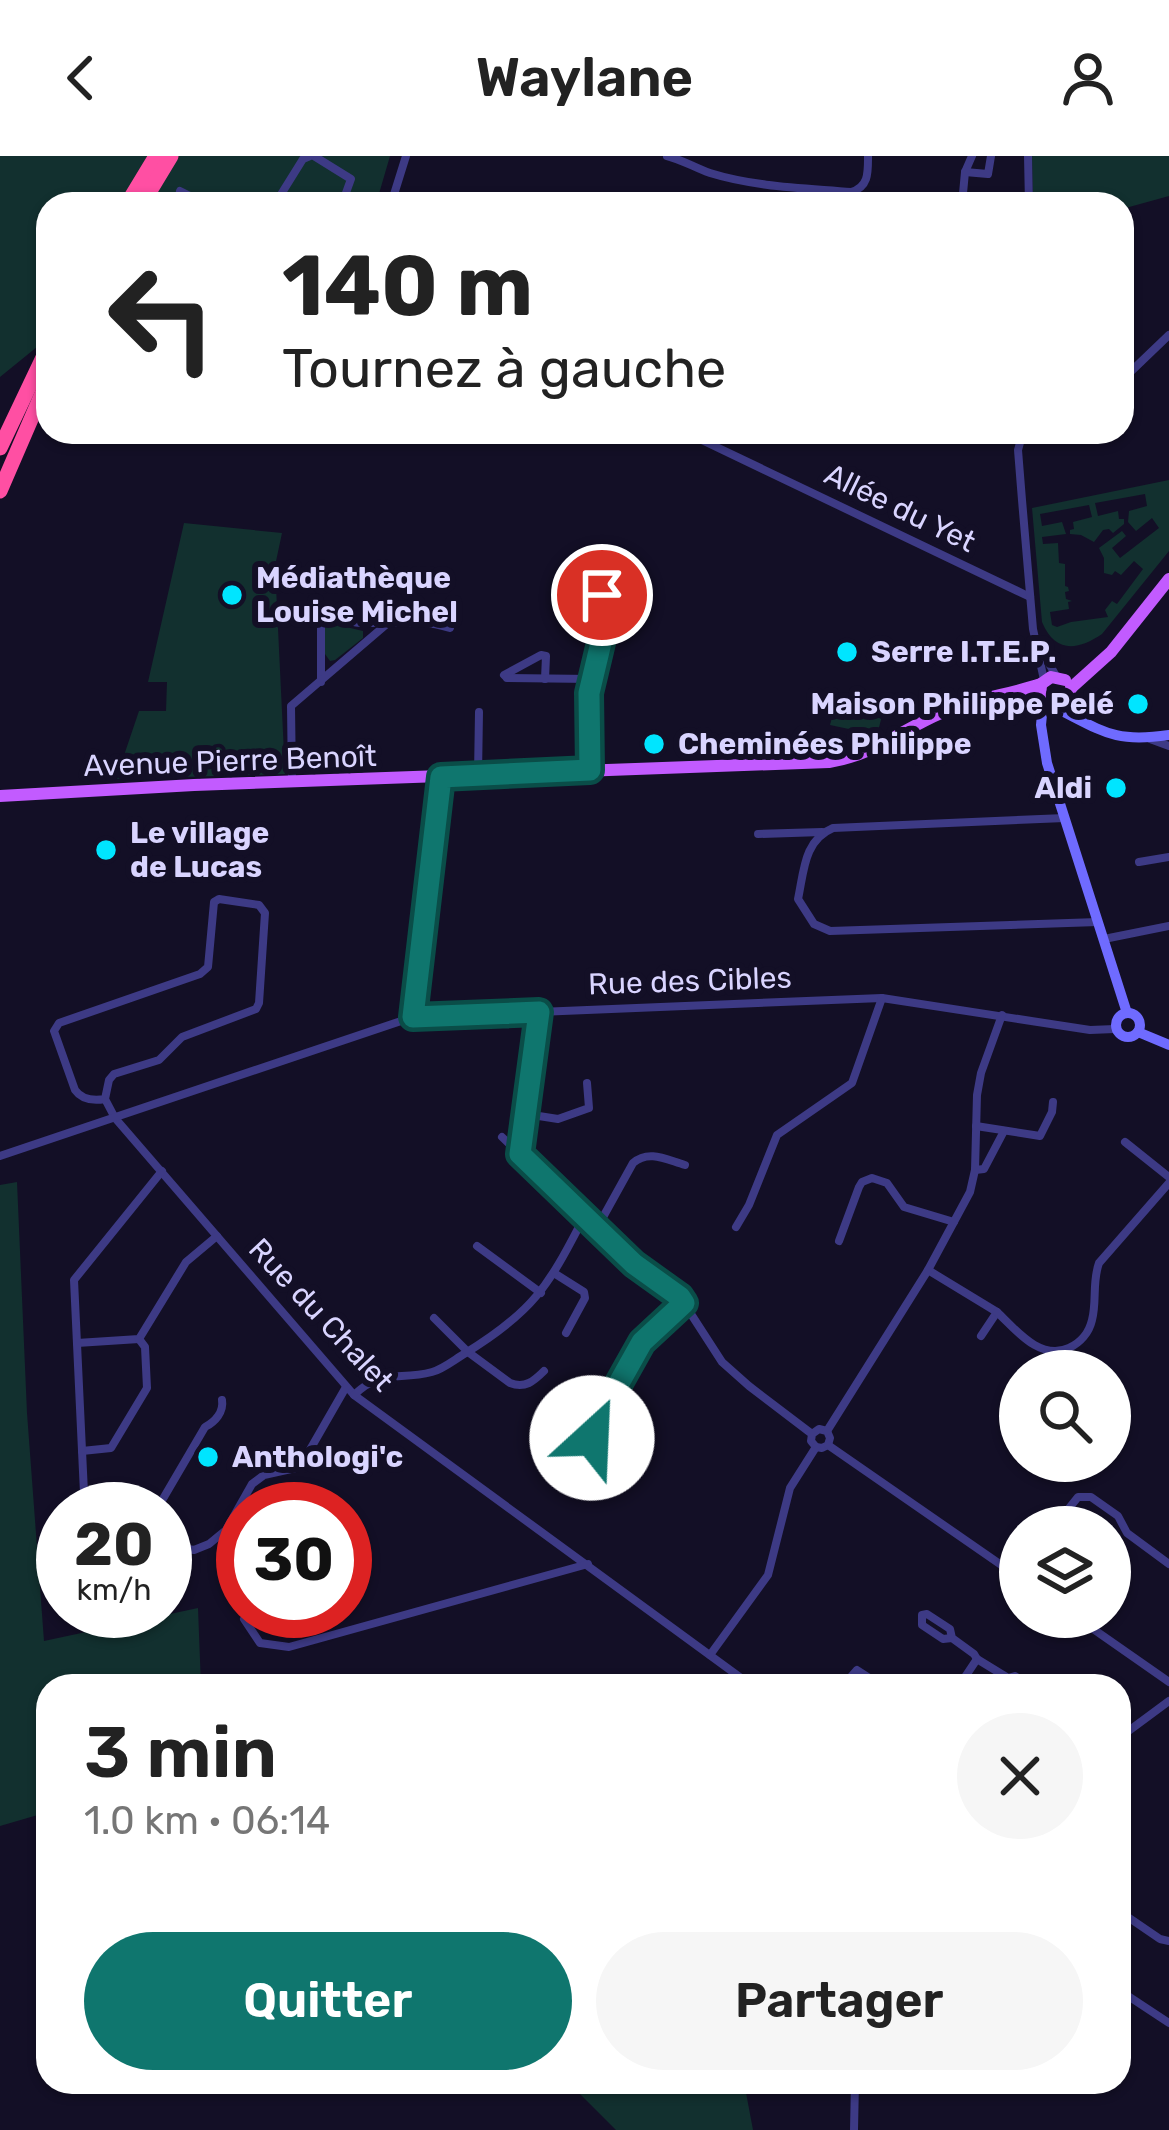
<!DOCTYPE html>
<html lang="fr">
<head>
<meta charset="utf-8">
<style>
  :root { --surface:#fff; --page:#f6f6f6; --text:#222; --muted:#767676; --accent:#0f766e }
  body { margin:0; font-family:Rubik,sans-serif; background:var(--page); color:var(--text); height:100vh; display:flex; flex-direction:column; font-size:45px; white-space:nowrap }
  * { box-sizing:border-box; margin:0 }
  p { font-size:39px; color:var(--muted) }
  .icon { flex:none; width:66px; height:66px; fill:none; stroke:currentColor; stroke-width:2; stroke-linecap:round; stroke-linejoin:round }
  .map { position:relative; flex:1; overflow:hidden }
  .side { position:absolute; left:36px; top:1518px; width:1095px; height:420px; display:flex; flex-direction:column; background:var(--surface); border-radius:36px; box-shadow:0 3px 9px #0004 }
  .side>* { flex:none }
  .top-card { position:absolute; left:36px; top:36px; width:1098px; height:252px; border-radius:36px; box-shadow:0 3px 9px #0004; background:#fff; color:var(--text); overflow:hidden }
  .fabs { position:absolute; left:999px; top:1194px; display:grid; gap:24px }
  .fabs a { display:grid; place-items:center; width:132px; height:132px; border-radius:50%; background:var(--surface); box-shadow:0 3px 9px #0004; font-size:60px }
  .speed { position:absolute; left:36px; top:1326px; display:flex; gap:24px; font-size:60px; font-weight:700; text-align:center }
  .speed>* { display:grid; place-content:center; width:156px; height:156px; border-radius:50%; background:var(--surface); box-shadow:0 3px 9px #0004; line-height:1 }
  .speed small { font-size:30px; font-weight:400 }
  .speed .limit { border:18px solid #d22; background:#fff; color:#111 }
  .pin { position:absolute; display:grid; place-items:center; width:102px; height:102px; color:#fff; margin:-51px; border:6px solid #fff; border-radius:50%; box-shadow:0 3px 12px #0007 }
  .me { position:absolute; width:132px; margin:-66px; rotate:25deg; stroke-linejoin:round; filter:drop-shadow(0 0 9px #0008) }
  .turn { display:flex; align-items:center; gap:42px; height:252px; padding:0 48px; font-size:54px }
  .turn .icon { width:156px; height:156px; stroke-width:2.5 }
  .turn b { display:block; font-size:84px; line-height:102px }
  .round { display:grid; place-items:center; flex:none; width:126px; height:126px; border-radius:63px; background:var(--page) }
  .summary { display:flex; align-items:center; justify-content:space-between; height:204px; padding:0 48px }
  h1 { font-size:72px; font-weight:600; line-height:90px }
  .cta { display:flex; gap:24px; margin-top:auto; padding:24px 48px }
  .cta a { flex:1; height:138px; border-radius:72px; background:var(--accent); color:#fff; font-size:48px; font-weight:600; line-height:138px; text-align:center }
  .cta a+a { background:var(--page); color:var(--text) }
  header { display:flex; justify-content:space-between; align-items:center; height:156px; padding:0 48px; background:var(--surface); font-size:54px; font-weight:600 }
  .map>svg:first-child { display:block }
  .green { fill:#12302f; fill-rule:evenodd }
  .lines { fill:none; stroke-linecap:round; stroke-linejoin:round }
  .street { stroke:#3d3a85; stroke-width:8 }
  .secondary { stroke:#6f6bff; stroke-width:10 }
  .primary { stroke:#c25bff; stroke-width:12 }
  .highway { stroke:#ff4fa3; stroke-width:15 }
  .route-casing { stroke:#0a4d48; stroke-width:30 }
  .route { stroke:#0f766e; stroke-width:21 }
  .poi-dot { fill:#00e5ff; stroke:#130f26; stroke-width:4.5 }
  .labels { text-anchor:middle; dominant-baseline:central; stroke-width:12; stroke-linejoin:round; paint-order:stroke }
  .street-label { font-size:30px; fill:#d9d4ff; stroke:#130f26 }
  .poi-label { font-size:30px; font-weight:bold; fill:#d9d4ff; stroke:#130f26; text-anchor:start }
</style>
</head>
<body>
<header><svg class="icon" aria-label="back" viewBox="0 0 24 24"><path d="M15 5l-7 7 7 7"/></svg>Waylane<svg class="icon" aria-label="person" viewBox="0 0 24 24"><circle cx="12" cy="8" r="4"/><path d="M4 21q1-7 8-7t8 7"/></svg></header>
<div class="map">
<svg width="1169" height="1974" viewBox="0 0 1169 1974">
  <rect width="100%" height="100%" fill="#130f26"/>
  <g class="green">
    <path d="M0,0H390L376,48H48V182L0,221Z"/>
    <path d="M1032,0H1169V40L1122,53V48H1033Z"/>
    <path d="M1169,324V395L1102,478C1077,495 1055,497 1042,466L1032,352ZM1145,338L1147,350L1129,355L1128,366L1136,375L1152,362L1159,372L1120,402L1112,392L1126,380L1122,375L1099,392L1104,402V417L1112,419L1115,415L1121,419L1134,405L1143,413L1117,448L1112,445L1105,454L1108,461L1071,466L1057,471L1052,469L1050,456L1069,453L1068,446L1072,445L1066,443L1065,436L1069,435L1068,431L1065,430V408L1059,407L1058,387L1043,388L1042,381L1066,378L1062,366L1042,370L1040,358L1089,349L1092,361L1073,366L1074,373L1070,374V378L1081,379L1094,386L1103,374L1109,373L1113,377L1124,368V363H1119L1118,355L1098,360L1095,347Z"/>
    <path d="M184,367L282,377L275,410L285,618L116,623L139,555H166L167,526H148Z"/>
    <path d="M325,466L363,475V482L335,504L330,505L325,498Z"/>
    <path d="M836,546L883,556L877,579L830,569Z"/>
    <path d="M17,1026L27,1257L44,1485L198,1452L201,1530H48V1656L0,1670V1029Z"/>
    <path d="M568,1926H744L753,1974H616Z"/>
  </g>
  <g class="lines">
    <g class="street">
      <path d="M314,0L351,23L343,45L349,48"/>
      <path d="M667,0C683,4 695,12 710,17C755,31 804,32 851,36C869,31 868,16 868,0"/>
      <path d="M1028,0L1029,48"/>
      <path d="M965,16L988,18L991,0"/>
      <path d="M180,35L206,48"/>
      <path d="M909,47L969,48"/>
      <path d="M275,48L303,3L310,0"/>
      <path d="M391,48L406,0"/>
      <path d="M962,48L965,16L972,0"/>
      <path d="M1122,224L1169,179"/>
      <path d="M685,276L1030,441"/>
      <path d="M1023,276L1018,294L1022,344L1033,473L1044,524"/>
      <path d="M1042,495L1056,520"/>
      <path d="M506,521L504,519L541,499L546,500L545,523"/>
      <path d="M507,522L592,523"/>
      <path d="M321,526V458C334,459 346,466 360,467C391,468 421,462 450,472"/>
      <path d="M1150,583L1169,590"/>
      <path d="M590,614L589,537L605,470L602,439"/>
      <path d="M478,619L479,556"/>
      <path d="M292,625L291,550L388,467"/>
      <path d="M1065,662L833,672C804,684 804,715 798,743L814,768L830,775L1098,766"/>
      <path d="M758,678L822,676"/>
      <path d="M1139,706L1169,701"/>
      <path d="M1104,783L1169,770"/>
      <path d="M413,861L441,621"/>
      <path d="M105,943L109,924L114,918L159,904L182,881L256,853L259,847L265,757L259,749L219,743L214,746L208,811L200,818L59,867L54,875L75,934C82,944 93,945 105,943L115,962L354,1239L752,1530"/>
      <path d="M526,958L558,963L589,952L587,927"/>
      <path d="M976,970L1040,980L1052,956L1053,946"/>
      <path d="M502,981L634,1109L680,1141L722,1206L749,1230L812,1278L811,1285L816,1291L822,1292L828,1289L830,1282L827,1275L819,1273L812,1278"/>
      <path d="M1125,986L1169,1021"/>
      <path d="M520,997L539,856"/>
      <path d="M0,1000L413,861L882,842L1090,874L1115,873"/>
      <path d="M975,1014L984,1013L1004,975"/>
      <path d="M736,1071L749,1049L777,979L852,927L882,842"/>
      <path d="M597,1072L633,1007C649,993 667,1004 685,1009"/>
      <path d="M839,1085L859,1031L862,1026L872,1022L887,1027L904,1051L954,1066"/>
      <path d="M477,1090L541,1137"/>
      <path d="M928,1114L997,1156L981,1180"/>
      <path d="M554,1117L584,1136L585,1142L566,1177"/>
      <path d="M997,1156C1016,1174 1040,1205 1069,1192C1080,1187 1089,1177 1092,1164C1097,1145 1092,1126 1099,1107L1169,1027"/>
      <path d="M434,1162L468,1196L510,1227C525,1233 534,1225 544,1215"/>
      <path d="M77,1187L139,1183L186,1106L217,1080"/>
      <path d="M354,1239C382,1212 398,1225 432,1216C443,1213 454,1204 464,1198C533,1156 548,1131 584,1061"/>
      <path d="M605,1250C617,1264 630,1280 617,1297L592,1282L591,1278L642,1186L684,1147"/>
      <path d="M827,1275L928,1114L970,1036L975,1014L977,939L981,917L1002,859"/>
      <path d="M828,1289L1020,1422"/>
      <path d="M82,1295L111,1292L147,1232L145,1191L139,1183"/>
      <path d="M101,1353L88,1345L84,1337L74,1124L162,1015"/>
      <path d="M157,1353L205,1271C215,1266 224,1256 222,1244"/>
      <path d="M1054,1371L1078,1341H1091L1118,1360L1127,1377L1169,1408"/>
      <path d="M165,1389L194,1394L209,1388L226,1374L252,1328L264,1319L300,1311L346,1231"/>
      <path d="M1013,1417L1020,1406"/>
      <path d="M1076,1461L1169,1526"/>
      <path d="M244,1463L260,1487L289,1491L588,1408"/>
      <path d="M952,1482L943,1483L922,1469V1459L927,1458L950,1473L952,1482L974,1498L977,1503"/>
      <path d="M710,1499L768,1419L790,1332L816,1291"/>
      <path d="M843,1530L857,1514L882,1530"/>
      <path d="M959,1530L977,1503L1008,1522L1015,1520L1030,1530"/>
      <path d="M1119,1582L1169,1545"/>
      <path d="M1119,1755L1160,1783L1169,1785"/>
      <path d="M1119,1834L1169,1867"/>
      <path d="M854,1974L855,1926"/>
    </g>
    <g class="secondary">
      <path d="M1043,548L1041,569L1047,607L1127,857"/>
      <path d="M1058,553C1104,576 1115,587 1169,579"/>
      <circle cx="1128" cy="869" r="12"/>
      <path d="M1138,876L1169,889"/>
    </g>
    <g class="primary">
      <path d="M1041,528L1040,543L1053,553L1067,547L1071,532"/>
      <path d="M1071,532L1111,496L1169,423"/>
      <path d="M0,640L194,629L829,606C874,599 901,574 941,557C973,543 1008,539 1041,528L1051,521L1065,524"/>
    </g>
    <g class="highway">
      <path d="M127,48L156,0"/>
      <path d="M142,48L171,0"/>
      <path d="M0,292L48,191"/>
      <path d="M0,335L48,224"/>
    </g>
  </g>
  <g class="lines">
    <defs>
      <path id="route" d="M592,1282L591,1277L642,1186L684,1147L680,1141L634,1108L520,998L539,856L413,861L441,621L590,614L589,537L605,470L602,439"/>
    </defs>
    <use href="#route" class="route-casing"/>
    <use href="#route" class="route"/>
  </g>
  <g class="poi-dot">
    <circle cx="232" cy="439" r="12"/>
    <circle cx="847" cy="496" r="12"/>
    <circle cx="1138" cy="548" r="12"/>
    <circle cx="654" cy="588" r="12"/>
    <circle cx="1116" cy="632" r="12"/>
    <circle cx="106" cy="694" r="12"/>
    <circle cx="208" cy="1301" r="12"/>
  </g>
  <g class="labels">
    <g class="street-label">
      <text transform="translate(900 352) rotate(26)">Allée du Yet</text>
      <text transform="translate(230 605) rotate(-2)">Avenue Pierre Benoît</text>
      <text transform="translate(690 825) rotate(-2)">Rue des Cibles</text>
      <text transform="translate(321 1159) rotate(47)">Rue du Chalet</text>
    </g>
    <g class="poi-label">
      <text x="256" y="422">Médiathèque<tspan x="256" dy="34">Louise Michel</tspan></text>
      <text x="871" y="496">Serre I.T.E.P.</text>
      <text x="1114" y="548" text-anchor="end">Maison Philippe Pelé</text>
      <text x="678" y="588">Cheminées Philippe</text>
      <text x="1092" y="632" text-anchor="end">Aldi</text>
      <text x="130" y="677">Le village<tspan x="130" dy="34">de Lucas</tspan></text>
      <text x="232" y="1301">Anthologi'c</text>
    </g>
  </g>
</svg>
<div class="fabs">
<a><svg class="icon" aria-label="search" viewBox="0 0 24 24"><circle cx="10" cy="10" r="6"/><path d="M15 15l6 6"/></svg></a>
<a><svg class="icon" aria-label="layers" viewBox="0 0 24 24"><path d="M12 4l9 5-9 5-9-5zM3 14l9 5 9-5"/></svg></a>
</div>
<div class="speed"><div>20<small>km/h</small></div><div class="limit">30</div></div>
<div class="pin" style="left:602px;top:439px;background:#d93025"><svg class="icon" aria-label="arrive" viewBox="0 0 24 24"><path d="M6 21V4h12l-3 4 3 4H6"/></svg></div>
<svg class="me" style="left:592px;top:1282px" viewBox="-20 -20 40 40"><circle r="19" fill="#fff"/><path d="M0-13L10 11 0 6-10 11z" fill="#0f766e"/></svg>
<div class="top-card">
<div class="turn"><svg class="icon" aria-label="left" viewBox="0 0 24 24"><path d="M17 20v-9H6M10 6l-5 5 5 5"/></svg><div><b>140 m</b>Tournez à gauche</div></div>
</div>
<section class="side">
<div class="summary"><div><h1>3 min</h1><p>1.0 km · 06:14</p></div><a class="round"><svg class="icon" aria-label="close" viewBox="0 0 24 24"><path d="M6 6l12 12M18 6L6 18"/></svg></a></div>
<div class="cta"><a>Quitter</a><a>Partager</a></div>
</section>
</div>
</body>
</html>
